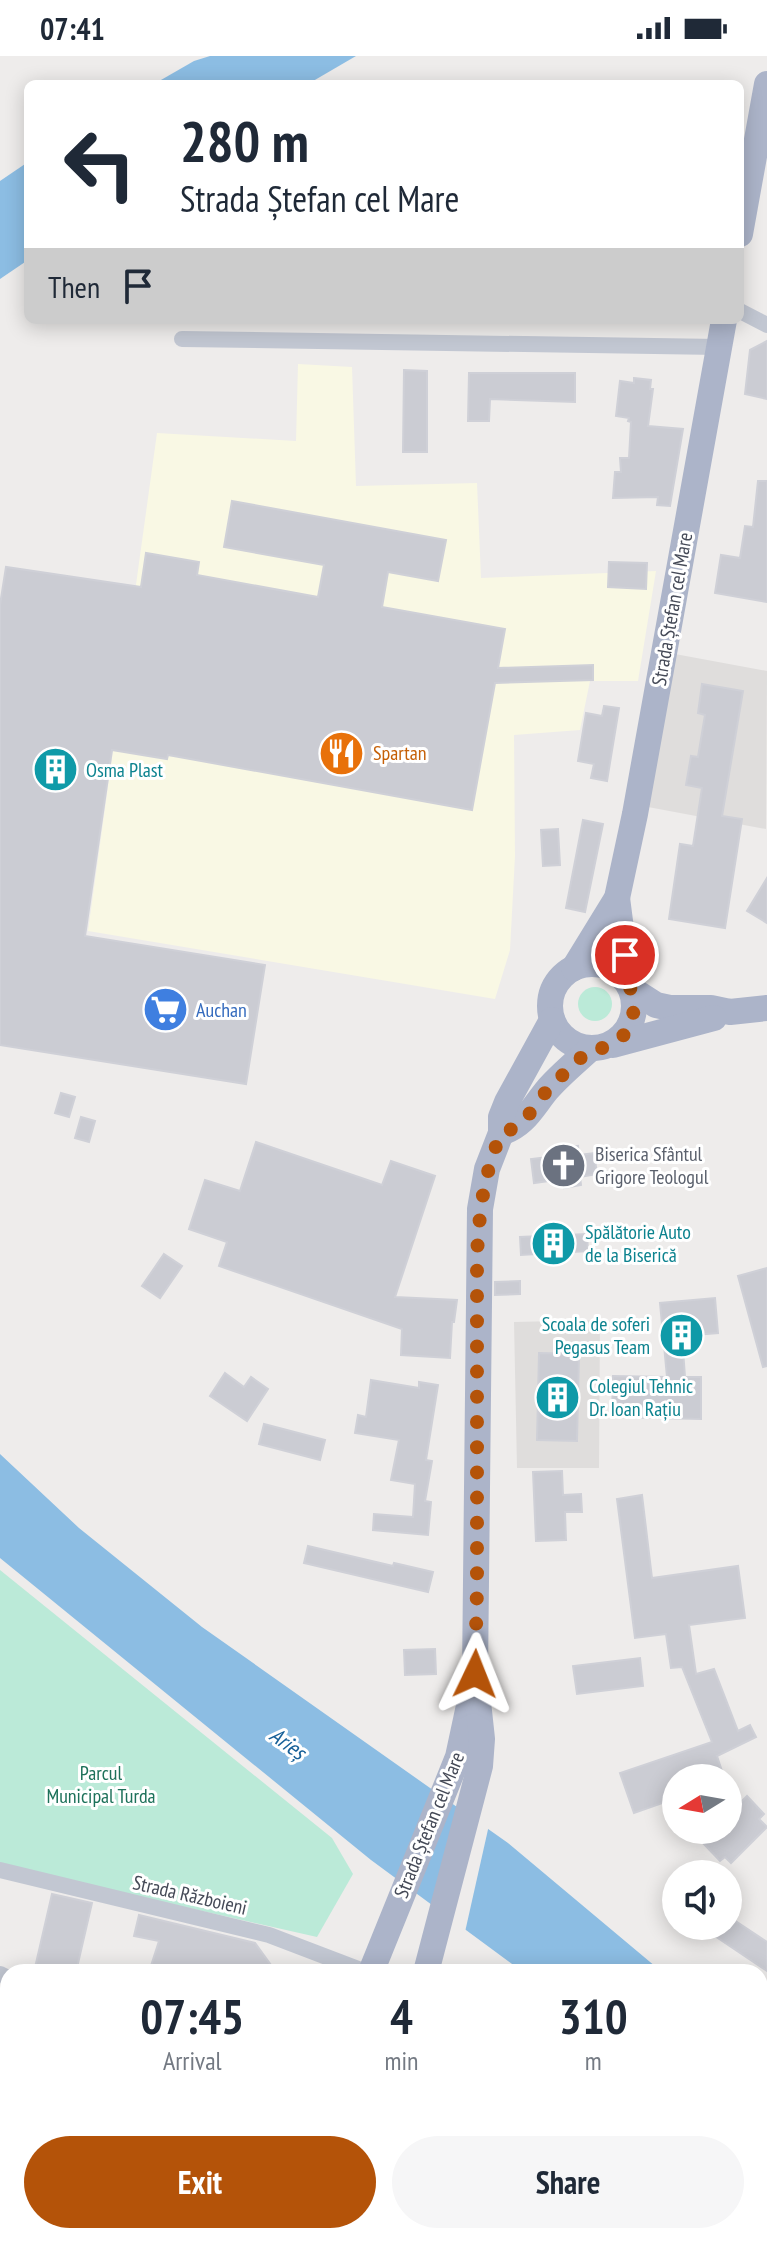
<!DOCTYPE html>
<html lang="en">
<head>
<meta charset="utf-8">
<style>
  :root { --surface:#fff; --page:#f6f6f7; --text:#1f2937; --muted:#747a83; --accent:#b45309 }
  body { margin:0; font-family:"PT Sans Narrow",sans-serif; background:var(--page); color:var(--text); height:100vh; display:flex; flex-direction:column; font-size:30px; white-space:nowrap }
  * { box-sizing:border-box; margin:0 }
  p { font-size:26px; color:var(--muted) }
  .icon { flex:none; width:44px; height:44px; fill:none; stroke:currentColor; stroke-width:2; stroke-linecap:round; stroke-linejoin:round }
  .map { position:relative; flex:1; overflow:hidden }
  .panel { position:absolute; left:0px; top:1908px; width:768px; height:280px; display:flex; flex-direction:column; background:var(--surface); border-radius:24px 24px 0 0; box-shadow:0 4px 20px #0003 }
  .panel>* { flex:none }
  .guide { position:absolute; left:24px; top:24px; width:720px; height:244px; border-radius:12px; box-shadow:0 4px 20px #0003; background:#fff; color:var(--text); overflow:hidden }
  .needle { width:52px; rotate:259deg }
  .controls { position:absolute; left:662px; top:1708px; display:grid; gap:16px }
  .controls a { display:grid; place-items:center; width:80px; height:80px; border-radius:50%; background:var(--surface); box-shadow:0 4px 20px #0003; font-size:40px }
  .pin { position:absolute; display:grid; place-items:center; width:68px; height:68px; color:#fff; margin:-34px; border:4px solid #fff; border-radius:50%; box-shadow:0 2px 8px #0007 }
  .me { position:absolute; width:88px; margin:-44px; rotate:2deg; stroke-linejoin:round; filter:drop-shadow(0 0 6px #0008) }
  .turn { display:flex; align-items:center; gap:28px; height:168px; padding:0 24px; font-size:36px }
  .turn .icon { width:104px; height:104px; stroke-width:2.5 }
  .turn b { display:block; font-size:56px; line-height:68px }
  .then { display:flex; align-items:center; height:76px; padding:0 24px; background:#0003; gap:16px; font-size:30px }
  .eta { display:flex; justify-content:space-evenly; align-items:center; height:136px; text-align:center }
  .eta b { font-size:48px; font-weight:700; line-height:56px }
  .primary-button { display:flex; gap:16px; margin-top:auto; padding:16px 24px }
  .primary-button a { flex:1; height:92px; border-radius:48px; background:var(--accent); color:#fff; font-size:32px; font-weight:700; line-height:92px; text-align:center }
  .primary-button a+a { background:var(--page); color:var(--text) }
  .status { display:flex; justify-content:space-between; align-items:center; height:56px; padding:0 40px; background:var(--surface); direction:ltr }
  .status svg { height:22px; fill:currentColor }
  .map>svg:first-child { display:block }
  .commercial { fill:#f9f8e4 }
  .education { fill:#dfdddc }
  .green { fill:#bbead8 }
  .water { fill:#8cbde3 }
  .pier { fill:#eeeceb }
  .building { fill:#cbccd3; stroke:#cfd0d7; stroke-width:2 }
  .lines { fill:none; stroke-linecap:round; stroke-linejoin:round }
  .minor { stroke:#c2c7d2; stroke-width:16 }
  .primary { stroke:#acb4c9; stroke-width:26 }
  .route { stroke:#b45309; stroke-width:14; stroke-dasharray:0 25.2 }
  .labels { text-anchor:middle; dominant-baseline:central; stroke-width:6; stroke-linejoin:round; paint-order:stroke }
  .street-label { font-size:20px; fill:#454a57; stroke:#fff }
  .food-label { font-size:20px; fill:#c56008; stroke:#fff; text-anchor:start }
  .culture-label { font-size:20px; fill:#0d838f; stroke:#fff; text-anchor:start }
  .shop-label { font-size:20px; fill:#366cbe; stroke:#fff; text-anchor:start }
  .worship-label { font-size:20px; fill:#5b616d; stroke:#fff; text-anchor:start }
  .park-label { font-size:20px; fill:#1d715a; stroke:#fff }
  .water-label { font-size:22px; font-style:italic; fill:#176098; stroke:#fff }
</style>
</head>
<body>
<div class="status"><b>07:41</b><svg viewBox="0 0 49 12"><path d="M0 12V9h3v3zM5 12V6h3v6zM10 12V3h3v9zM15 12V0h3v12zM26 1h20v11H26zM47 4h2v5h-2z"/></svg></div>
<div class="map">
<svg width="767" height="2188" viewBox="0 0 767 2188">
  <rect width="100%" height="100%" fill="#eeeceb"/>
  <path class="commercial" d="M298,308L352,311L356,430L477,427L481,522L656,515L638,625H590L580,674L514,679L515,800L510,894L495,943L88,875L157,377L296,385Z"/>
  <g class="education">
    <path d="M675,598L767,615L766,773L648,751Z"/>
    <path d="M600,1264L599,1412H517L514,1266Z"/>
  </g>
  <g class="green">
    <circle cx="595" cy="948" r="17"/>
    <path d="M0,1514L332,1782L353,1818L317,1881L0,1809Z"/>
    <path d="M215,2180H345L339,2188H221Z"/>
  </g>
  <g class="water">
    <path d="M210,0H356L308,28H154L194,5Z"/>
    <path d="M28,106V204L0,223V125Z"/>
    <path d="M0,1398L79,1472L202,1571L508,1787L662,1916H523L371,1804L0,1502Z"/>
    <path d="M760,1986L767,1990V2104L760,2099Z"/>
  </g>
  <path class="pier" d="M465,1752L489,1769L465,1876L438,1857Z"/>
  <g class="building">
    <path d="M767,285V343L745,338L750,294Z"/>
    <path d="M404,314L427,315V396H403Z"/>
    <path d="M469,317H575V346L490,343L489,365H468Z"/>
    <path d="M634,322L651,324L650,333H653L648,370L683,373L670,450L657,449L658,441L613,442L615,416H621L620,402H629L631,366L628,365L629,362L616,360L620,325L634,327Z"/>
    <path d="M758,425H767V546L715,537L721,499L740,502L745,470L753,471Z"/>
    <path d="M232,445L446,484L438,525L388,516L382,551L505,573L498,612L593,609V624L495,627L472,754L168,699L167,703L112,694L85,880L265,909L246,1028L0,989V549L6,511L141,531L146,497L199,506L197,519L318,541L324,509L224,491Z"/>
    <path d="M609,506L647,507L646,533L608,531Z"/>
    <path d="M702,628L743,635L722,760L742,763L725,872L669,863L680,788L693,790L702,732L686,729L691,700L698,701L705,659L698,657Z"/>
    <path d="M604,650L619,652L607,725L591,722L594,708L578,705L586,657L602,660Z"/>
    <path d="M583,764L603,768L585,856L566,852Z"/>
    <path d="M558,773L560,809L543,810L541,774Z"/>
    <path d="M767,822V867L747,855Z"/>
    <path d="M61,1037L75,1041L69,1061L55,1057Z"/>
    <path d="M81,1061L95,1065L89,1086L75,1082Z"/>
    <path d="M256,1086L382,1129L391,1105L435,1120L395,1241L457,1244L454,1266H452L450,1302L401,1299L402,1273L219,1210L227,1186L189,1173L205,1124L240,1135Z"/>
    <path d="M578,1090L579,1099L594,1097L597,1118L580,1121L581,1129L564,1132L563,1123L534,1127L531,1103L564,1099L563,1092Z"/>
    <path d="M587,1178L588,1195L521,1199L520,1181Z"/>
    <path d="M164,1198L182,1210L160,1242L142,1230Z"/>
    <path d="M767,1212V1310L763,1311L738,1220Z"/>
    <path d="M520,1225V1238L495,1239V1226Z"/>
    <path d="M715,1242L718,1277L682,1280L685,1321H701V1363L612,1361L613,1320L667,1321L660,1247Z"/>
    <path d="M539,1297L579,1298L577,1385L537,1384Z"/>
    <path d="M225,1317L244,1331L251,1321L268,1333L247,1365L210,1340Z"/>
    <path d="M371,1324L419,1332V1326L438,1329L426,1404L432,1405L425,1445L431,1446L428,1479L373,1474L374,1458L413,1461L415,1428L391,1424L399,1384L355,1377L358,1359L366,1361Z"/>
    <path d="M264,1368L325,1384L320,1404L259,1388Z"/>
    <path d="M562,1415L563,1439L581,1438L582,1456H565L566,1484L536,1485L533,1416Z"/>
    <path d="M642,1439L652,1522L738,1510L745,1562L689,1569L696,1618L714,1613L738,1675L750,1669L756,1681L717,1700L723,1718L709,1722H676V1733L671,1735L674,1743L634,1757L620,1717L712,1686L682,1611L671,1612L666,1578L635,1582L617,1443Z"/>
    <path d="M308,1490L393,1510L394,1507L433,1516L428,1536L304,1507Z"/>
    <path d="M435,1593L436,1618L405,1619L404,1594Z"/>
    <path d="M640,1602L643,1630L577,1638L573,1610Z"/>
    <path d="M747,1740L764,1758L759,1763L767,1771L731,1807L725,1801L720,1805L701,1785L713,1774H728V1759Z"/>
    <path d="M52,1838L92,1847L76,1916H34Z"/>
    <path d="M139,1859L255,1887L276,1916H149L159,1885L134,1880Z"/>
    <path d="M728,1860L767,1886V1915L700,1870H728Z"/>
  </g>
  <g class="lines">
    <g class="minor">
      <path d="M740,255L767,269"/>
      <path d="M182,283L719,291"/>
      <path d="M0,1814L269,1879L366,1916"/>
      <path d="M0,1918L8,1922"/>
    </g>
    <g class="primary">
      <path d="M740,178L767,28"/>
      <path d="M617,842L628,927"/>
      <circle cx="592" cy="950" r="42"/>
      <path d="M574,912L617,842L635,758L724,264"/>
      <path d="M631,933L656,949L670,952H711L730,956L767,952"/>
      <path d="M613,989L714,962"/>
      <path d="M501,1077C525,1069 532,1052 547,1034C560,1019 576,1006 590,993"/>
      <path d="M371,1916L458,1701L470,1645"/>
      <path d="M426,1916L480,1710L482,1683L475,1618L480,1153L487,1113L501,1077V1061L507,1046L552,964"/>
      <path d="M0,1994L8,1998"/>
      <path d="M0,2055L8,2061"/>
      <path d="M0,2179L8,2177"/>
      <path d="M186,2180L200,2188"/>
      <path d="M346,2188L351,2180"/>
    </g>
  </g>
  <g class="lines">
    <path class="route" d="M475,1618L477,1532V1198C480,1151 483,1122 501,1077L515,1072L527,1061L548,1033L590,993L602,992L615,987L627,976L633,962L634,941L628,927L625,899"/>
  </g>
  <defs>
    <symbol id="restaurant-disc" viewBox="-11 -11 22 22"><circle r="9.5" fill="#e8710a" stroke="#fff"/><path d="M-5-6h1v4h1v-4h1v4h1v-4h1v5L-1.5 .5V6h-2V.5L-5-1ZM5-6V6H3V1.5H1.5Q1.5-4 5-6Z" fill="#fff"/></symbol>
    <symbol id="building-disc" viewBox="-11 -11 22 22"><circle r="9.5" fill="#0f9aa8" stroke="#fff"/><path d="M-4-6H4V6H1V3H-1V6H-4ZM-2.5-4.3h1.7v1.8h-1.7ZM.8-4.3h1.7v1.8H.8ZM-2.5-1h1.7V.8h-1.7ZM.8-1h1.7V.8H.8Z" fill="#fff"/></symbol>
    <symbol id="supermarket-disc" viewBox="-11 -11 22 22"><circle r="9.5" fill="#3f7fe0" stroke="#fff"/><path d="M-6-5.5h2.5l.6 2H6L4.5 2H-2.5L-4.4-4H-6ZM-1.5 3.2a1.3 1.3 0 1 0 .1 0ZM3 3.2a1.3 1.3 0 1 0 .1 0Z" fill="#fff"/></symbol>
    <symbol id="church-disc" viewBox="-11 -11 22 22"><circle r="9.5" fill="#6b7280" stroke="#fff"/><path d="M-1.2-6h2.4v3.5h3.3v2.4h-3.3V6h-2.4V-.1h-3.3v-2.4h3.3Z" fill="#fff"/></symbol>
  </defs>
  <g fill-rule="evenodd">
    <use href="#restaurant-disc" x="316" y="672" width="51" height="51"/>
    <use href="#building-disc" x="30" y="688" width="51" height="51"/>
    <use href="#supermarket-disc" x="140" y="928" width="51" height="51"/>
    <use href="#church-disc" x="538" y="1084" width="51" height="51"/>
    <use href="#building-disc" x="528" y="1162" width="51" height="51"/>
    <use href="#building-disc" x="656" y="1254" width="51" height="51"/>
    <use href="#building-disc" x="532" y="1316" width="51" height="51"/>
  </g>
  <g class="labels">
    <g class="street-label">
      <text transform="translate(672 553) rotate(-80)">Strada Ștefan cel Mare</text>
      <text transform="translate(429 1769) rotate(-68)">Strada Ștefan cel Mare</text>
      <text transform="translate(190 1839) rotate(13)">Strada Războieni</text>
    </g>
    <g class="food-label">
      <text x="373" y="697">Spartan</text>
    </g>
    <g class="culture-label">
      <text x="86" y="714">Osma Plast</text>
      <text x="585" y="1176">Spălătorie Auto<tspan x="585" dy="23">de la Biserică</tspan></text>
      <text x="650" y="1268" text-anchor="end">Scoala de soferi<tspan x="650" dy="23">Pegasus Team</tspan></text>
      <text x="589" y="1330">Colegiul Tehnic<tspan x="589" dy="23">Dr. Ioan Rațiu</tspan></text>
    </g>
    <g class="shop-label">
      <text x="196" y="954">Auchan</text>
    </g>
    <g class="worship-label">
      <text x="595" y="1098">Biserica Sfântul<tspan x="595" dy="23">Grigore Teologul</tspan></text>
    </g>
    <g class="park-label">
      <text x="101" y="1717">Parcul<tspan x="101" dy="23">Municipal Turda</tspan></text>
    </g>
    <g class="water-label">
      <text transform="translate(288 1687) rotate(36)">Arieș</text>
    </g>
  </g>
</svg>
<div class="controls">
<a><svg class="needle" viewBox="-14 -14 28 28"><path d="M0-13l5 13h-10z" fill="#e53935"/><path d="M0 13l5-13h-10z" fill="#747a83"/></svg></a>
<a><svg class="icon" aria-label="sound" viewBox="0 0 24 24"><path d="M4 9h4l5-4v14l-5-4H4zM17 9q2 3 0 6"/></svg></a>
</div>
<div class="pin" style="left:625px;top:899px;background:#d93025"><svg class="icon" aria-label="arrive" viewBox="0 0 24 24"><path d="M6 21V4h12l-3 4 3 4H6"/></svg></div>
<svg class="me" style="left:475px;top:1618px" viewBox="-20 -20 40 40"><path d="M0-17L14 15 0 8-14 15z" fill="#b45309" stroke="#fff" stroke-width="4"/></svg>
<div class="guide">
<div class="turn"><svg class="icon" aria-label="left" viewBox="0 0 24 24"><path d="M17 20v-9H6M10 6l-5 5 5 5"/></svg><div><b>280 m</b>Strada Ștefan cel Mare</div></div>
<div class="then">Then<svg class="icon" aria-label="arrive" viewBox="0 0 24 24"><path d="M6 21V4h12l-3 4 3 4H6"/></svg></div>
</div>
<section class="panel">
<div class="eta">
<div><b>07:45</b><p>Arrival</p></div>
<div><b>4</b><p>min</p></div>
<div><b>310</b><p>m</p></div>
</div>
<div class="primary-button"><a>Exit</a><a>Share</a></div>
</section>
</div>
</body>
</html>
